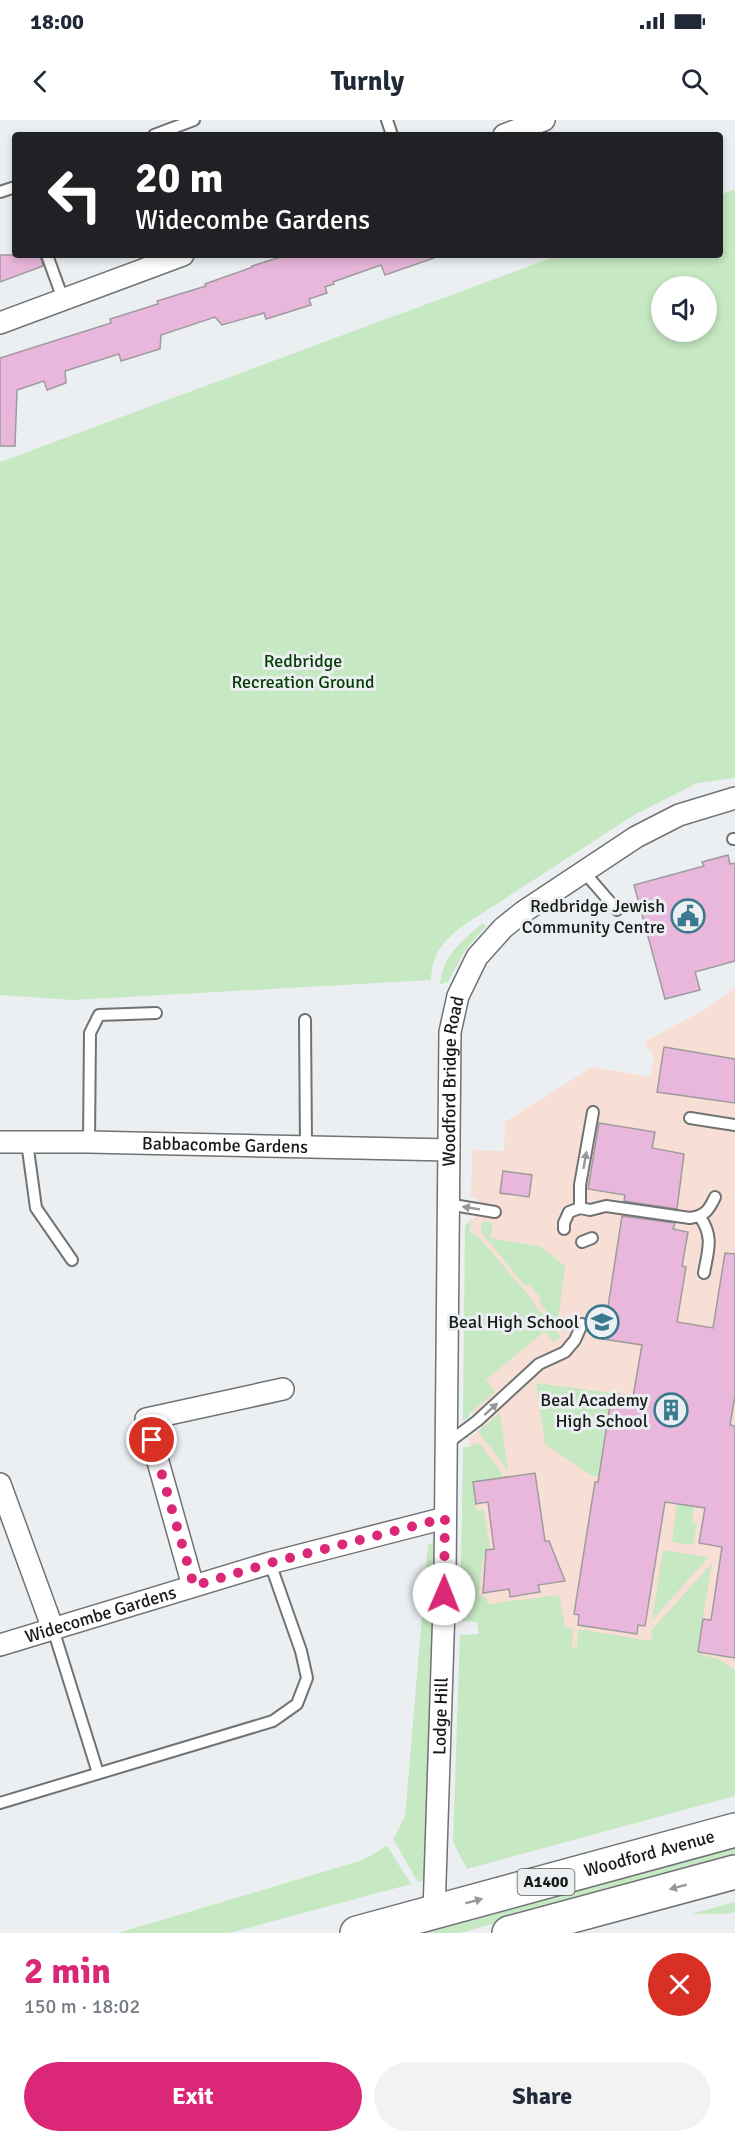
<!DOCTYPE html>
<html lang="en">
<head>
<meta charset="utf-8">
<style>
  :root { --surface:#fff; --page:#f2f2f3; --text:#1f2937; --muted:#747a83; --accent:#db2777 }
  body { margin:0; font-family:Signika,sans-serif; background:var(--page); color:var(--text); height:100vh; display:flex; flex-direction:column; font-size:22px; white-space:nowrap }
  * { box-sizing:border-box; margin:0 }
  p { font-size:20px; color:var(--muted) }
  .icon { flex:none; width:33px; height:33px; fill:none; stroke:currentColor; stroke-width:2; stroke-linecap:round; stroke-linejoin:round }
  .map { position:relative; height:1813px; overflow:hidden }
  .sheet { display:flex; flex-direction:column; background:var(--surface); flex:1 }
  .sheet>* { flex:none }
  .banner { position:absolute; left:12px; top:12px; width:711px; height:126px; border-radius:6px; box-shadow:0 3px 9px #0003; background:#202124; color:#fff; overflow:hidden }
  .buttons { position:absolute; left:651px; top:156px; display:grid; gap:12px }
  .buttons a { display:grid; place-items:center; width:66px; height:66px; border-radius:50%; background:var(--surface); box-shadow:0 3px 9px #0003; font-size:30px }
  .pin { position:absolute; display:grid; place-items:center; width:51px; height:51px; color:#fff; margin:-26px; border:3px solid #fff; border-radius:50%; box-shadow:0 2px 6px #0007 }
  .me { position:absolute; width:66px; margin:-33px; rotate:1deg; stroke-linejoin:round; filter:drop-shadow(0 0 4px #0008) }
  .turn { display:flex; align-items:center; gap:21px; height:126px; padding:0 24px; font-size:27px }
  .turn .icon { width:78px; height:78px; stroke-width:2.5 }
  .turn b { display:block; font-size:42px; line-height:51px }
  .round { display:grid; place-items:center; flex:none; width:63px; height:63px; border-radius:32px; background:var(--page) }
  .headline { display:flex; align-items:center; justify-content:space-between; height:102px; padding:0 24px }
  h1 { font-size:36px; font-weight:800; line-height:45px; color:var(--accent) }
  .cta { display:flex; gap:12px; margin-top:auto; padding:12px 24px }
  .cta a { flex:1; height:69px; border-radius:36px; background:var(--accent); color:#fff; font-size:24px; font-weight:800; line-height:69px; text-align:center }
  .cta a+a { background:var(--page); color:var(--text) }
  .status { display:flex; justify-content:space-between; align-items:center; height:42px; padding:0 30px; background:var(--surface); direction:ltr }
  .status svg { height:16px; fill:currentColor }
  header { display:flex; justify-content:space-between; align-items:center; height:78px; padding:0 24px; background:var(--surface); font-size:27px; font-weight:800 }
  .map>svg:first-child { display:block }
  .education { fill:#f7dfd5 }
  .green { fill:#c6e8c2; fill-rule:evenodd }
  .building { fill:#e9b7db; stroke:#9e9b9d; stroke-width:1.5 }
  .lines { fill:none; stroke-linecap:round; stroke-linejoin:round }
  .service-casing { stroke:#707273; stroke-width:14 }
  .minor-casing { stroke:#707273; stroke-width:24 }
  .trunk-casing { stroke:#707273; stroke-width:36 }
  .service { stroke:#fff; stroke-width:10 }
  .minor { stroke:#fff; stroke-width:21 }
  .trunk { stroke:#fff; stroke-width:33 }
  .oneway { fill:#989898 }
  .route { stroke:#db2777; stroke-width:10; stroke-dasharray:0 18 }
  .labels { text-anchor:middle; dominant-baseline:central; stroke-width:6; stroke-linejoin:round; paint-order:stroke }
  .shield { fill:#eceff1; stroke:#585a5a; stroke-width:1.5 }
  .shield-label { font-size:16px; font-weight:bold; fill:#191a1a }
  .park-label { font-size:18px; fill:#033d01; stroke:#eceff1 }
  .poi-label { font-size:18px; fill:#191a1a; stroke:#eceff1; text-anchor:end }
  .street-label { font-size:18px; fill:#191a1a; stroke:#eceff1 }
</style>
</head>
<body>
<div class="status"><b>18:00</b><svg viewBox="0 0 49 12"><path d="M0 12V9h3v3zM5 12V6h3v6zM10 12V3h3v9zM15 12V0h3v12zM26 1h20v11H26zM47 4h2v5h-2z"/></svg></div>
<header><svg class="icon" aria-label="back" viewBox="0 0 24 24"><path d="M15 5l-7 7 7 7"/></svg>Turnly<svg class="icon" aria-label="search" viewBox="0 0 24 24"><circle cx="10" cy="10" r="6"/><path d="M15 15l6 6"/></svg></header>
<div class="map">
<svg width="735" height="1813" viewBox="0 0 735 1813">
  <rect width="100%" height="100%" fill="#eceff1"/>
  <path class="education" d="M735,868V1645L461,1521L479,1514L467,1443L463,1327H469V1318L482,1308L472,1292H469L471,1099H474L478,1079L471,1077L472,1030L504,1031L505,1002L592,947L651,957L654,937L644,922L704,890Z"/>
  <g class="green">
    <path d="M735,69V658L697,663L634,695L461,807C441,824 432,834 431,860L73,880L0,875V342L559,135H720V75ZM662,166H706V212H662Z"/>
    <path d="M483,803L486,806L465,830L448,862L440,864C443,835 462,821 483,803Z"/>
    <path d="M471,1099L470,1113L476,1114L534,1182L533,1183L561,1217L554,1222L545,1211L486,1260L495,1272L469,1294L468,1298L463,1300L465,1106Z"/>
    <path d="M482,1101L493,1103L490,1118L540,1126L565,1146L558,1201L571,1203L569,1208L564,1212L539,1182L542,1180L529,1164L525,1166L481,1112Z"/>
    <path d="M536,1263L612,1273L599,1357L592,1356L545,1324Z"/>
    <path d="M500,1293L508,1351L478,1311Z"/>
    <path d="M476,1323L480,1324L502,1353V1357L473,1362L477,1391L484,1390L490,1430L486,1437H483L479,1475L486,1477L488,1484L559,1475L565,1507L573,1509L572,1527H577L578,1509L651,1521L653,1513L650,1512L712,1443L697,1533L720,1540L735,1550V1676L467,1749L453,1722L460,1515L479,1514L477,1502L460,1501L463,1327H470Z"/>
    <path d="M696,1375L692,1402L697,1403L693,1425L672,1422L677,1384Z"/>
    <path d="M435,1421L437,1433L428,1759L418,1762L393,1719L405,1697L428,1425Z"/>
    <path d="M663,1430L709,1437L652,1500Z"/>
    <path d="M735,1725V1738L460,1813H407Z"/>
    <path d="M387,1726L411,1764L229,1813H118L363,1740Z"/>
    <path d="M735,1782V1792L726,1794H691Z"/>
  </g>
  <g class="building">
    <path d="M0,135H40L43,146L0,162Z"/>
    <path d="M287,135H434V138L385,155L381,145L333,162L334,164L325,167L327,173L309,179L311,185L266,199L264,193L222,205L215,197L161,215L160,229L121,241L119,234L65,251L66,263L47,270L44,261L17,270L15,326H0V238L111,203L110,199L158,184L157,181L206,166L205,164L253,147L252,146Z"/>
    <path d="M728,735L730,744L735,743V841L695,852L700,870L665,879L634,765L704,746L702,742Z"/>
    <path d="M664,927L735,939V983L657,972Z"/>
    <path d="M599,1003L655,1012L652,1028L684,1034L677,1089L624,1081L625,1075L588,1069Z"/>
    <path d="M503,1051L532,1055L529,1077L500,1073Z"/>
    <path d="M622,1096L675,1103L673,1109L688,1112L682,1146L686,1147L677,1202L713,1208L725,1133L735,1134V1276L730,1305L735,1306V1538L698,1532L703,1499L711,1500L722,1427L699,1423L705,1388L665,1382L645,1506L638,1505L637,1514L578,1505L579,1495L574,1494L595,1362H598L612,1273L633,1277L642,1225L603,1219Z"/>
    <path d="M535,1353L545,1421H549L565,1461L538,1465L540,1472L510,1477L509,1469L483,1473L486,1430L494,1429L488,1382L476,1384L473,1362Z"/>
  </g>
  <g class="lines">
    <defs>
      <g id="service">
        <path d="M387,0L392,15"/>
        <path d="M154,15L194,0"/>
        <path d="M0,72L15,67"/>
        <path d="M47,135L63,179"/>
        <path d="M733,719H735"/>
        <path d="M584,752L617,790"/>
        <path d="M305,900L306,1026"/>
        <path d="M690,998L735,1005"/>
        <path d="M27,1022L36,1088L72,1140"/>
        <path d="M89,1022L90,913L99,895L156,893"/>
        <path d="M447,1084L495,1092"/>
        <path d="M580,1088V1065L593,992"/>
        <path d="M700,1097C714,1117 708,1130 704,1153"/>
        <path d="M564,1109V1103L569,1092L580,1088L590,1090L606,1086L690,1098C705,1096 709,1090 715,1077"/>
        <path d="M582,1122L592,1118"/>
        <path d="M445,1325L477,1301L539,1244L565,1232L575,1220L582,1204"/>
        <path d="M53,1509L98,1653"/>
        <path d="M0,1683L273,1601L297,1584L307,1558L301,1531L270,1443"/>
      </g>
      <g id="minor">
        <path d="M504,15L544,0"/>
        <path d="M0,203L183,135"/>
        <path id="s1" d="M0,1022H89L449,1030"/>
        <path d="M0,1364L53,1509"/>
        <path d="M193,1466L146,1299L283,1269"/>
        <path id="s2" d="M0,1525L270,1443L445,1398"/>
        <path id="s3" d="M434,1792L445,1457L450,912L458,876L477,837L503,808L523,792L636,717L679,695L735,678"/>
      </g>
      <g id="trunk">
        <path id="s4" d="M357,1813L735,1710"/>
        <path d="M509,1813L735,1752"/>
      </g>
    </defs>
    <use href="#service" class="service-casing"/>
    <use href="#minor" class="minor-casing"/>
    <use href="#trunk" class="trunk-casing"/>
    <use href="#service" class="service"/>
    <use href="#minor" class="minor"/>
    <use href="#trunk" class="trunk"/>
  </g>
  <defs><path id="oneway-solid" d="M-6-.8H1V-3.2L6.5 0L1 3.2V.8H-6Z" transform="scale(1.5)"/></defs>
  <g class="oneway">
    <use href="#oneway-solid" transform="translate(585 1040) rotate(-80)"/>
    <use href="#oneway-solid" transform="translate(471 1088) rotate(-171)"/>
    <use href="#oneway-solid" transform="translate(491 1289) rotate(-42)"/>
    <use href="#oneway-solid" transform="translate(678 1767) rotate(165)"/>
    <use href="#oneway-solid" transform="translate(474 1781) rotate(-15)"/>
  </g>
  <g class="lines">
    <path class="route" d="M152,1320L194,1466L270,1443L445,1398L444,1474"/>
  </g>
  <defs>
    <symbol id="civic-ring" viewBox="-11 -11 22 22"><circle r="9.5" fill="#eceff1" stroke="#3a798e" stroke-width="1.5"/><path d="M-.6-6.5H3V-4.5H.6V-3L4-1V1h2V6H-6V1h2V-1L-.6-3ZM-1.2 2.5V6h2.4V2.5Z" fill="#3a798e"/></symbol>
    <symbol id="school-ring" viewBox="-11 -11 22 22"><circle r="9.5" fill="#eceff1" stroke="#3a798e" stroke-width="1.5"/><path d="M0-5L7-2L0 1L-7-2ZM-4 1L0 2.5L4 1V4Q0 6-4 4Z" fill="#3a798e"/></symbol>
    <symbol id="building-ring" viewBox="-11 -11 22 22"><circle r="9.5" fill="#eceff1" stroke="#3a798e" stroke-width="1.5"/><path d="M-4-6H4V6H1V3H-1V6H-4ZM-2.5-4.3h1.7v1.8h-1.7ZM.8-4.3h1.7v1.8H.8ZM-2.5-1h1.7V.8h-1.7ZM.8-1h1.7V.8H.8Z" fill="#3a798e"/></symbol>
  </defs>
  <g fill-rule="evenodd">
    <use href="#civic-ring" x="669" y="777" width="38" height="38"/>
    <use href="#school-ring" x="583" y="1183" width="38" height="38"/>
    <use href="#building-ring" x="652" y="1271" width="38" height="38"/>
  </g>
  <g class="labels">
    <rect class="shield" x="517.5" y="1749" width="57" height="26" rx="4.5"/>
    <g class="shield-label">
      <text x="546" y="1762">A1400</text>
    </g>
    <g class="park-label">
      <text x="303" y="541">Redbridge<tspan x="303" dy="21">Recreation Ground</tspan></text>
    </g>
    <g class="poi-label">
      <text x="665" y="786">Redbridge Jewish<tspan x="665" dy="21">Community Centre</tspan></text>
      <text x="579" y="1202">Beal High School</text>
      <text x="648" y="1280">Beal Academy<tspan x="648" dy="21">High School</tspan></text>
    </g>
    <g class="street-label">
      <text stroke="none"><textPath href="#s3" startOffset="831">Woodford Bridge Road</textPath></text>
      <text stroke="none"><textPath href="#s1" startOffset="225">Babbacombe Gardens</textPath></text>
      <text stroke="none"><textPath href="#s2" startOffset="105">Widecombe Gardens</textPath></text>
      <text stroke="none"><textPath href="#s3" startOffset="196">Lodge Hill</textPath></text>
      <text stroke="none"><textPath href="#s4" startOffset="303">Woodford Avenue</textPath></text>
    </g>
  </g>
</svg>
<div class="buttons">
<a><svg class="icon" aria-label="sound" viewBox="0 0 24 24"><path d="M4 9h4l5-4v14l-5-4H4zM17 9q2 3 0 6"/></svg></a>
</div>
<div class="pin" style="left:152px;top:1320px;background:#d93025"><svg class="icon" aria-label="arrive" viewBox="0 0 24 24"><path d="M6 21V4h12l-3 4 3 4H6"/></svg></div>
<svg class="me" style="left:444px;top:1474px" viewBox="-20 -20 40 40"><circle r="19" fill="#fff"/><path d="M0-13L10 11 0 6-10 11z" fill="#db2777"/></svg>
<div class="banner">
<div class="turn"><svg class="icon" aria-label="left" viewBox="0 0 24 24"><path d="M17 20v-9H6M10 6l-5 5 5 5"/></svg><div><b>20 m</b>Widecombe Gardens</div></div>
</div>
</div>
<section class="sheet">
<div class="headline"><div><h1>2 min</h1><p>150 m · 18:02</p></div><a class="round" style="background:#d93025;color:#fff"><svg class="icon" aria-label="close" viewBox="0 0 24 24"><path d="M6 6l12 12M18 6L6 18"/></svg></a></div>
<div class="cta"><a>Exit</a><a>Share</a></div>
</section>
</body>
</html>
